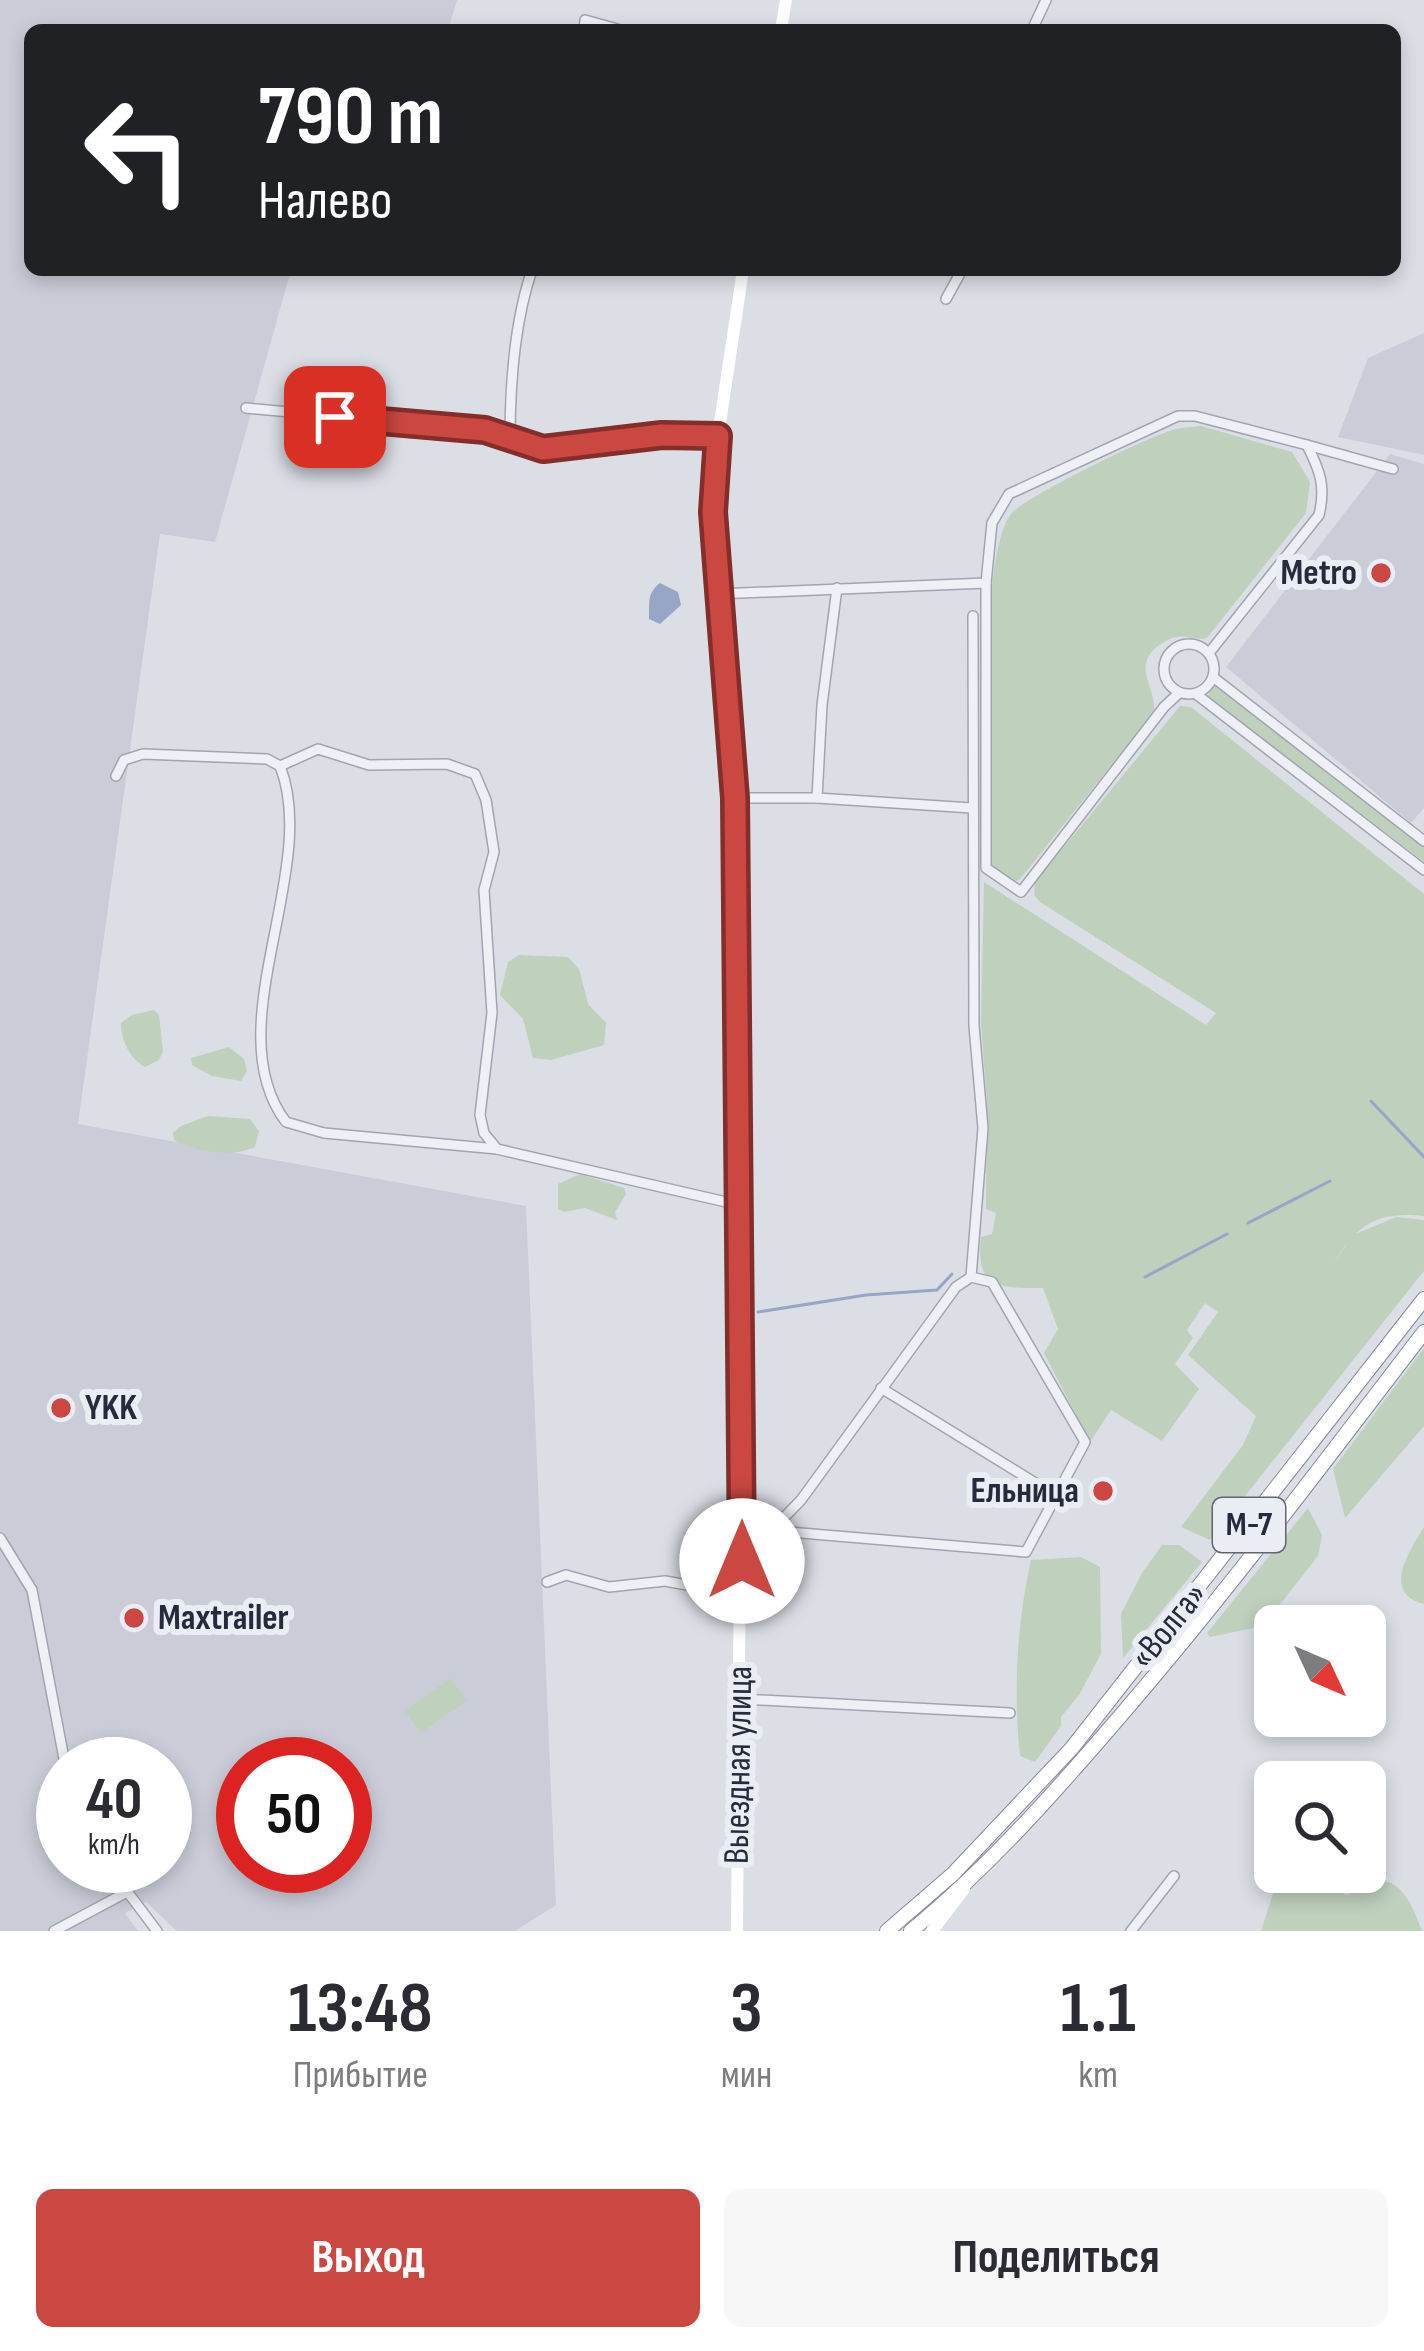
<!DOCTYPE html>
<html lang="ru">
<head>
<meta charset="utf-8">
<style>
  :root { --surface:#fff; --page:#f7f7f7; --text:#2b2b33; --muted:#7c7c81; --accent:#ca4742 }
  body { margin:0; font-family:"Sofia Sans Condensed",sans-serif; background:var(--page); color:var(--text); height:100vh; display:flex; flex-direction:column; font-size:45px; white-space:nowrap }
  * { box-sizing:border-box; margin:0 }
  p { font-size:39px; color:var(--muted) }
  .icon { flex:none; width:66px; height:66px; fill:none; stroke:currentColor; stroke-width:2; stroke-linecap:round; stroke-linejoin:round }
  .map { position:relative; height:1931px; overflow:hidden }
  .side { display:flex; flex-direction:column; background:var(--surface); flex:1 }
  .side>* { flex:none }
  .hud { position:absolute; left:24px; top:24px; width:1377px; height:252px; border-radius:18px; box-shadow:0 6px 18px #0003; background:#202124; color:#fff; overflow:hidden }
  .needle { width:78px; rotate:134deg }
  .fabs { position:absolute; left:1254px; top:1605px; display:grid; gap:24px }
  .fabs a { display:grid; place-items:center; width:132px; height:132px; border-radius:18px; background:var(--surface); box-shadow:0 6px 18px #0003; font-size:60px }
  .speed { position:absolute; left:36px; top:1737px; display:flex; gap:24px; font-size:60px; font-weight:700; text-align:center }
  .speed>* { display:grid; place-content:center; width:156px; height:156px; border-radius:50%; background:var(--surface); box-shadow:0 6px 18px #0003; line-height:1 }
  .speed small { font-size:30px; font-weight:400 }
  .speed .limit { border:18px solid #d22; background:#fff; color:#111 }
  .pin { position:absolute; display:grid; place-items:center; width:102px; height:102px; color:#fff; margin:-51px; border-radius:24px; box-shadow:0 6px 18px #0006 }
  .me { position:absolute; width:132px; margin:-66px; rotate:0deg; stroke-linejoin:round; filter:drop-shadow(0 0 9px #0008) }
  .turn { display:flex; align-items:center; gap:42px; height:252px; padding:0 36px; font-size:54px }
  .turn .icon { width:156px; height:156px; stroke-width:2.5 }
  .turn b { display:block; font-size:84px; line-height:102px }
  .eta { display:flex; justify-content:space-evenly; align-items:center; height:204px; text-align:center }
  .eta b { font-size:72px; font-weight:700; line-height:84px }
  .cta { display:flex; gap:24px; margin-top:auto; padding:24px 36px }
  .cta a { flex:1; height:138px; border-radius:18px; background:var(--accent); color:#fff; font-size:48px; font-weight:700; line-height:138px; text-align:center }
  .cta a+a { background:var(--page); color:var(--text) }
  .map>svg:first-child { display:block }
  .built { fill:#cacdd8; fill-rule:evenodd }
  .green { fill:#bfd0bd }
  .water { fill:#97a5c6 }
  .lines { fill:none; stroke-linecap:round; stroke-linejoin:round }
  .stream { stroke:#97a5c6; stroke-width:3 }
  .minor-casing { stroke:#a2a4b0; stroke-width:12 }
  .trunk-casing { stroke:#84899c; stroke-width:16 }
  .minor { stroke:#eff0f5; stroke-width:9 }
  .secondary { stroke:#fff; stroke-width:12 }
  .trunk { stroke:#fff; stroke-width:14 }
  .route-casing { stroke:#832e2b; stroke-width:30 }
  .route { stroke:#ca4742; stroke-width:21 }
  .poi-dot { fill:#ca4742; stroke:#ebedf4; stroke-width:4.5 }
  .labels { text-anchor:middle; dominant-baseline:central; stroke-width:12; stroke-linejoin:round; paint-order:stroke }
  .shield { fill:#ebedf4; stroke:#616473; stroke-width:3 }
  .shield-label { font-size:33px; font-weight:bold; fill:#262a3c }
  .poi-label { font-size:36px; font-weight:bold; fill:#262a3c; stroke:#ebedf4; text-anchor:end }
  .street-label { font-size:36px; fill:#262a3c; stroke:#ebedf4 }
</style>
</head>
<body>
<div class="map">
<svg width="1424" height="1931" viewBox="0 0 1424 1931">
  <rect width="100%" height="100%" fill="#dcdee6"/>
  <g class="built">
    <path d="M0,0H457L448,30H30V270H291L215,542L160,534L78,1124L526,1206L556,1905L515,1931H177L146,1902L125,1913L138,1931H0ZM63,1764H165V1866H63ZM243,1764H345V1866H243Z"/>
    <path d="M1424,333V455L1338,437L1368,358Z"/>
    <path d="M1390,454L1424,464V808L1411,823L1226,667Z"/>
  </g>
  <g class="green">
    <path d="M1201,426L1292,452L1310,482L1306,513L1207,638C1196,641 1187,635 1177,637C1170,638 1164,642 1158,646C1131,667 1157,688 1154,712L1020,879L1014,882L989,869C989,800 976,560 1011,514C1023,498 1149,436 1173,430C1182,427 1192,427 1201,426Z"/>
    <path d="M1216,685L1424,847V862L1207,696Z"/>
    <path d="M1180,706L1191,707L1424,894V1216C1378,1211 1357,1224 1334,1263L1353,1235L1396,1217L1424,1220V1271L1210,1540L1181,1527L1243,1445L1256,1416L1188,1355L1218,1312L1205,1303L1187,1330L1193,1338L1175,1364L1199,1389L1162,1441L1111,1410L1090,1442L1044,1353L1058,1329L1043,1288C999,1288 975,1289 981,1237L992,1234L996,1213L986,1209L987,1103L981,1024L984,882L1206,1025L1216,1013L1040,902L1034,895L1035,882Z"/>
    <path d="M519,955L568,957L579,969L588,1004L606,1023L604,1045L551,1060L533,1058L523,1019L500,995L508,962Z"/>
    <path d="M154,1010L159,1015L163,1051L159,1060L145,1067C130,1059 121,1040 121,1023L132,1015Z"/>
    <path d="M229,1047L244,1059L247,1071L241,1081L212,1076L192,1065L191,1058Z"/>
    <path d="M208,1116L250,1119L259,1131L255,1147C233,1158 195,1152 174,1140L173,1133L181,1126Z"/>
    <path d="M580,1174L624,1188L626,1194L615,1212L617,1220L585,1208L564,1212L558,1209V1184Z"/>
    <path d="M1424,1348V1426L1345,1518L1333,1469Z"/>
    <path d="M1308,1508L1322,1535L1318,1556L1263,1626L1210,1637L1207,1633Z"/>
    <path d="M1424,1527V1604C1382,1593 1408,1553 1424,1527Z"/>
    <path d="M1162,1545H1179L1202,1562L1123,1658L1121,1614L1142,1573Z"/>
    <path d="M1081,1557L1100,1567L1101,1654L1079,1695L1061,1717V1726L1035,1762L1020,1756C1013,1694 1017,1621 1031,1560Z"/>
    <path d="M451,1678L467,1701L420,1733L405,1711Z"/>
    <path d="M1290,1872H1316L1346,1895C1357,1892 1365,1885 1375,1882C1402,1875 1415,1912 1422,1931H1261L1276,1884Z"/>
  </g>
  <path class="water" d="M660,583L678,592L681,605L660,624L649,619C650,603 646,594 660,583Z"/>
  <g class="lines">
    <g class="stream">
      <path d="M1371,1101L1424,1157"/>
      <path d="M1248,1223L1330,1181"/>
      <path d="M1145,1277L1227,1234"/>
      <path d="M758,1312L866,1295L937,1290L952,1274"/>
    </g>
    <defs>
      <g id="minor">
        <path d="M584,30L585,20L621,30"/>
        <path d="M1032,30L1046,0"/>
        <path d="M946,299L962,270"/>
        <path d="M246,408L485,430L543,449L662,435L718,436"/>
        <path d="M510,439C510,383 514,323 532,270"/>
        <path d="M986,583V868L1021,892L1164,707L1179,693"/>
        <path d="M718,594L986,583L992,523L1009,494L1178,416H1195L1307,445"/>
        <circle cx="1189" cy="669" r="25"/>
        <path d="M1209,653L1319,515C1326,486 1320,471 1307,445L1393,469"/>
        <path d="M1213,677L1424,841"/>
        <path d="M1196,694L1424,870"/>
        <path d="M280,766L318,749L369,765L447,764L475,774L486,800L494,852L484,890L492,1013L480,1115L484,1133L497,1149"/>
        <path d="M116,776L124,760L143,754L267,759L280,766C321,870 215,1028 286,1122L324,1133L497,1149L739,1205"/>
        <path d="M735,798H817L972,808"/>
        <path d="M817,798L822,705L837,588"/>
        <path d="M971,1277L983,1128L974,1026L973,616"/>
        <path d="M881,1388L1055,1495"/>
        <path d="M742,1528L1026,1552L1085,1442L992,1282L971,1277L956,1287L801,1500L773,1529"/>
        <path d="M0,1538L32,1590L65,1764"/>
        <path d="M547,1582L566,1575L609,1587L665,1581L742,1595"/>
        <path d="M741,1699L1010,1713"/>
        <path d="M108,1866L157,1931"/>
        <path d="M54,1931L127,1892"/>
        <path d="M1131,1931L1174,1876"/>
      </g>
      <g id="trunk">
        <path d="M887,1931L953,1874L1072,1748L1424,1299"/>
        <path d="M911,1931C989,1867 1056,1791 1122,1714C1228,1591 1325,1461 1424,1332"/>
      </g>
    </defs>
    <use href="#minor" class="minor-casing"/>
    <use href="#trunk" class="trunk-casing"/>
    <use href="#minor" class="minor"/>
    <g class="secondary">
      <path d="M781,30L786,0"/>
      <path d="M737,1931L742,1292L735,798L713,511L718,436L743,270"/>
      <path d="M932,1931L964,1889"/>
    </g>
    <use href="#trunk" class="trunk"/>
  </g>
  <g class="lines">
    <defs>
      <path id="route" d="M335,417L485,430L543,449L662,435L718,436L713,512L735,798L742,1561"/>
    </defs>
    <use href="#route" class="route-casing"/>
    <use href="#route" class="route"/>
  </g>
  <g class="poi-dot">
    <circle cx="1381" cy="573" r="12"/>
    <circle cx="61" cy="1408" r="12"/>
    <circle cx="1103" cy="1491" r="12"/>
    <circle cx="134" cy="1618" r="12"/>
  </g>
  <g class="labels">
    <rect class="shield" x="1213" y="1498" width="72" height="54" rx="9"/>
    <g class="shield-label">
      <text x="1249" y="1525">М-7</text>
    </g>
    <g class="poi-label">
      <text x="1357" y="573">Metro</text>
      <text x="85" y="1408" text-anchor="start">YKK</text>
      <text x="1079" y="1491">Ельница</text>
      <text x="158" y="1618" text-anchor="start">Maxtrailer</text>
    </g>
    <g class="street-label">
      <text transform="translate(1169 1626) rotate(-51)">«Волга»</text>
      <text transform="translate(739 1765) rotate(-89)">Выездная улица</text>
    </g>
  </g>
</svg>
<div class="fabs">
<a><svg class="needle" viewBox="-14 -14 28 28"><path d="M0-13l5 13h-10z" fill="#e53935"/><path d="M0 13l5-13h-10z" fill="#7c7c81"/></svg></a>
<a><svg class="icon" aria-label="search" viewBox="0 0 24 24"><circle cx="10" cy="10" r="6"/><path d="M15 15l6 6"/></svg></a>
</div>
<div class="speed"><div>40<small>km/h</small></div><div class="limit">50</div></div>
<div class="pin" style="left:335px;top:417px;background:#d93025"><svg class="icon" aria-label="arrive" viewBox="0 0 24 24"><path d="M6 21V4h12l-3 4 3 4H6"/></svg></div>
<svg class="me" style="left:742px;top:1561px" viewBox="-20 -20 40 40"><circle r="19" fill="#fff"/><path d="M0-13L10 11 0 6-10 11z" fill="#ca4742"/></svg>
<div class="hud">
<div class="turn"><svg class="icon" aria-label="left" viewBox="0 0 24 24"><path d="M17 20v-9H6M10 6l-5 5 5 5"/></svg><div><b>790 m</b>Налево</div></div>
</div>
</div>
<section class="side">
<div class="eta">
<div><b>13:48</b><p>Прибытие</p></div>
<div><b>3</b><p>мин</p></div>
<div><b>1.1</b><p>km</p></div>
</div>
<div class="cta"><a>Выход</a><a>Поделиться</a></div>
</section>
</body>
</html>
